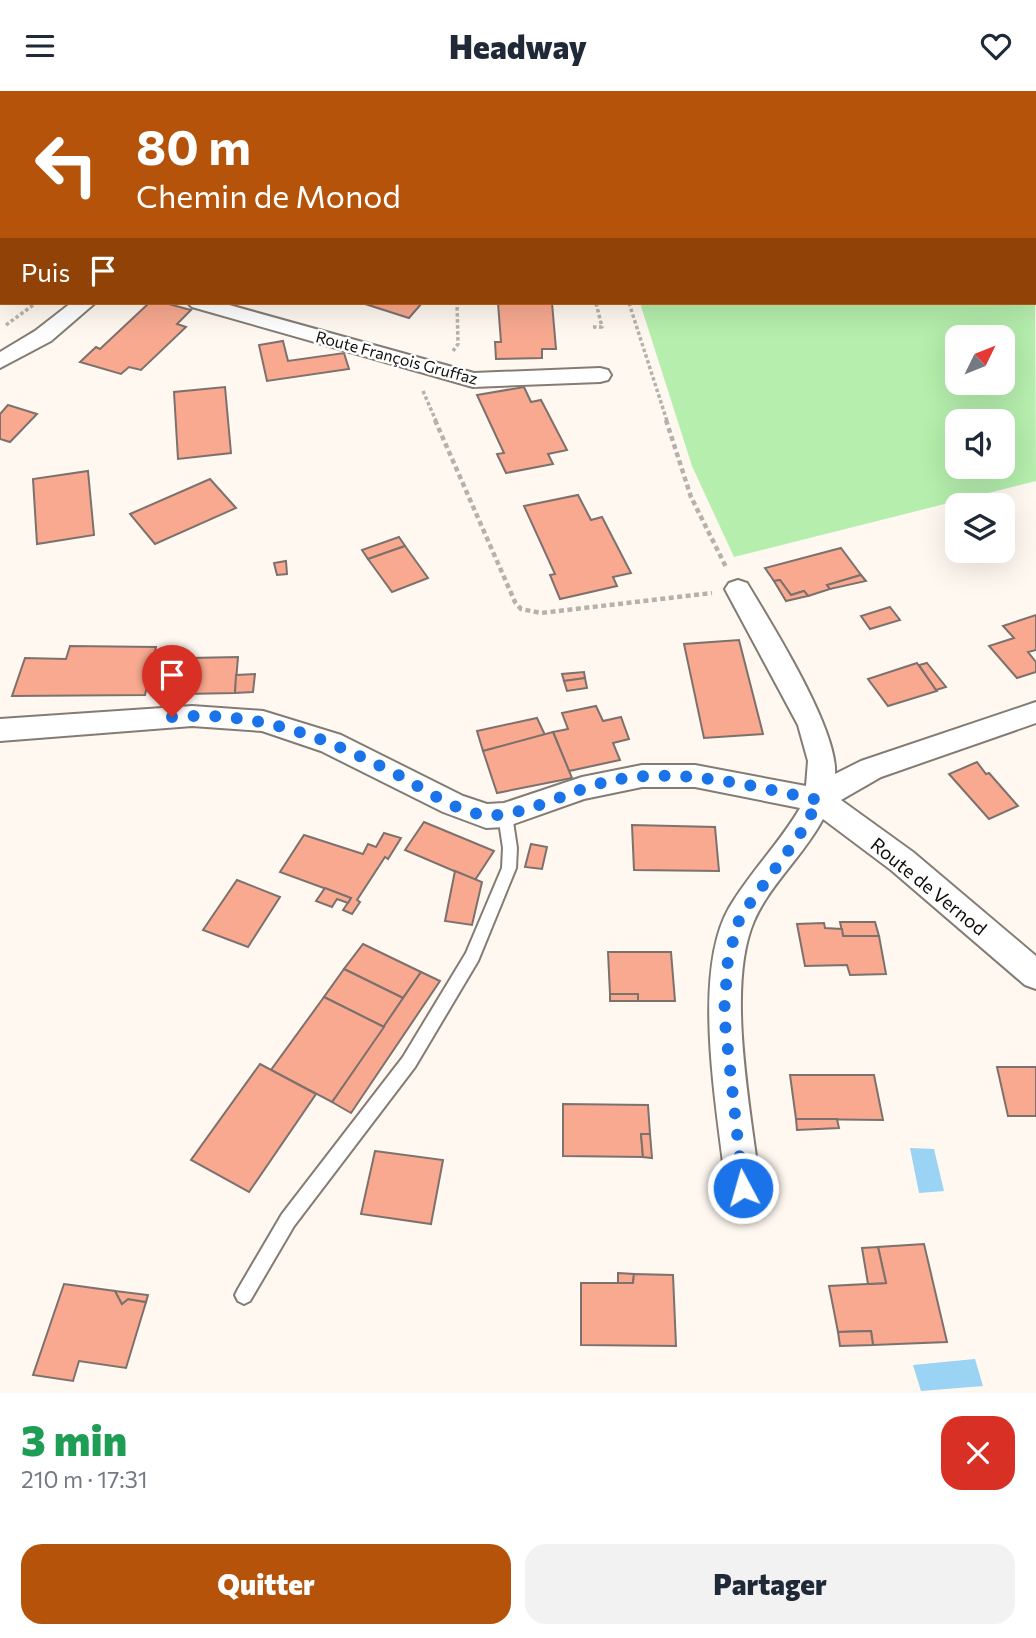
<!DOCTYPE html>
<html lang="fr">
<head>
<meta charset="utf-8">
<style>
  :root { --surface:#fff; --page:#f2f2f3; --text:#1f2937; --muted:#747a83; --accent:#b45309 }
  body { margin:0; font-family:Commissioner,sans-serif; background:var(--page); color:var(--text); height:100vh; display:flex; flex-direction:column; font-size:26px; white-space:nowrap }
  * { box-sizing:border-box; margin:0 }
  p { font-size:23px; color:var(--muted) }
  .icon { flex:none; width:38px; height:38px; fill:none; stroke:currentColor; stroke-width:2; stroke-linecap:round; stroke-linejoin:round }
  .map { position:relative; height:1302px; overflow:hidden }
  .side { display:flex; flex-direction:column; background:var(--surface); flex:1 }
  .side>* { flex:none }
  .hud { position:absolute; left:0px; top:0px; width:1036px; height:214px; box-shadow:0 7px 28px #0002; background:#b45309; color:#fff; overflow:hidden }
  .needle { width:46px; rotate:47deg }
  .fabs { position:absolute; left:945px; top:234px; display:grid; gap:14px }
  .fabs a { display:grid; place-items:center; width:70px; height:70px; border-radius:14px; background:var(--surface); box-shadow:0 7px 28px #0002; font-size:35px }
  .pin { position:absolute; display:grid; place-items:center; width:60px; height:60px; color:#fff; margin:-72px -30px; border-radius:50% 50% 50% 0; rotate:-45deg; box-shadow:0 0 7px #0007 }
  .pin .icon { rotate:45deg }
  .me { position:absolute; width:77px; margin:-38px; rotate:354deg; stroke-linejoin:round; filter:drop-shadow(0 0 5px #0008) }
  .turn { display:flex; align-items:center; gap:24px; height:147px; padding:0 21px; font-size:32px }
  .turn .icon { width:91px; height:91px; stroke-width:2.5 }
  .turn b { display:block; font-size:49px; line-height:60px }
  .then { display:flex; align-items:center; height:66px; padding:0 21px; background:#0003; gap:14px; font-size:26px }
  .round { display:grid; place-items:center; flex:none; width:74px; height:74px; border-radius:21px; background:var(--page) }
  .overview { display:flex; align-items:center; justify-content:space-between; height:119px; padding:0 21px }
  h1 { font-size:42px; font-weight:800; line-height:52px; color:#1e9e55 }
  .button { display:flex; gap:14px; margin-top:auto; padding:14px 21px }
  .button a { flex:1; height:80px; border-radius:21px; background:var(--accent); color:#fff; font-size:28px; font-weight:800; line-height:80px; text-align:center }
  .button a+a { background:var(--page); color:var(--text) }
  header { display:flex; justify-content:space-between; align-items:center; height:91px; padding:0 21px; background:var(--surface); font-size:32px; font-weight:800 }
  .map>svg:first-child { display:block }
  .green { fill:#b5eead; fill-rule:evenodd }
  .water { fill:#9ad3f4 }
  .building { fill:#f8a990; stroke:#7d716d; stroke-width:2 }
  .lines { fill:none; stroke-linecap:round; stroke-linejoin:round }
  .lane-casing { stroke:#847c74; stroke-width:4 }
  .street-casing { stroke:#847c74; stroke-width:4 }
  .path-far1 { stroke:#b6b1ab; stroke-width:3.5; stroke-dasharray:3.5 2.5; stroke-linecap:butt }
  .path { stroke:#b6b1ab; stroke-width:4.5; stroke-dasharray:5 3.5; stroke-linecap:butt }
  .lane { fill:#fff; fill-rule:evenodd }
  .street { fill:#fff; fill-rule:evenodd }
  .route { stroke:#1a73e8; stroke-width:12; stroke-dasharray:0 21.6 }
  .labels { text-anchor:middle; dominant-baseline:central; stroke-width:5; stroke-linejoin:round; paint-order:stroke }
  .far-street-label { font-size:16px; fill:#100e0b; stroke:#fff }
  .street-label { font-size:19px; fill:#100e0b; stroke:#fff }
</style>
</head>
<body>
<header><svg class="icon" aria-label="menu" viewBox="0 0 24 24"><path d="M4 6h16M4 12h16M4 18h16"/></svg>Headway<svg class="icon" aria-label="heart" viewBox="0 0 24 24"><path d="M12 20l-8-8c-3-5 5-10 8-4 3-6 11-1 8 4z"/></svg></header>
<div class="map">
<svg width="1036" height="1302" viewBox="0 0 1036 1302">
  <rect width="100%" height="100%" fill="#fef8f0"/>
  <g class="green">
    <path d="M400,0H839L401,2Z"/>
    <path d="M1034,6L1036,390L734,466L692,375L640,212H1034ZM957,247H1003V292H957ZM957,331H1003V376H957Z"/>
  </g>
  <g class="water">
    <path d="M910,1057L934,1058L944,1100L919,1102Z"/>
    <path d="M975,1268L983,1295L921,1300L913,1274Z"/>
  </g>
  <g class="building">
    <path d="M149,212H165L191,219L177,233L186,236L141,279L129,276L121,283L80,271L96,256L100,258Z"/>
    <path d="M362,212H422L409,227Z"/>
    <path d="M498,212H552L556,258H542V267L496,268L495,251H501Z"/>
    <path d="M283,250L288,270L344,262L349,278L267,290L259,254Z"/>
    <path d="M225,296L231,362L178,368L174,301Z"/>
    <path d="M524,296L531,311L541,309L567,359L548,363L553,373L506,382L497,363L504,362L477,304Z"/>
    <path d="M8,314L37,323L10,351L0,348V323Z"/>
    <path d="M88,380L94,444L37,453L33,388Z"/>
    <path d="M210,388L236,417L155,453L130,423Z"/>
    <path d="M578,404L591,429L602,426L631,482L613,486L617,495L560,508L550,484L555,483L524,415Z"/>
    <path d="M399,446L405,455L368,468L362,459Z"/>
    <path d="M405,455L428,487L392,501L368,468Z"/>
    <path d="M841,457L861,484L827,494L830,498L808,505L804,500L791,504L780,489L774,490L765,477Z"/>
    <path d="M286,470L287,483L277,484L274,472Z"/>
    <path d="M861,484L866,490L830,498L827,494Z"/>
    <path d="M780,489L791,504L804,500L808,505L786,510L774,490Z"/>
    <path d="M890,516L900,529L870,538L861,525Z"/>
    <path d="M1036,524V559L1028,561L1036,571V581L1017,587L989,555L1014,547L1003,535Z"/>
    <path d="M739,549L763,643L704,647L684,553Z"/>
    <path d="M70,555L156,556L145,604L12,605L25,567L66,568Z"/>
    <path d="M238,566L235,602L185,603L189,567Z"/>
    <path d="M917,572L937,600L888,615L868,588Z"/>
    <path d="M927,572L946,596L936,599L919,574Z"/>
    <path d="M584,581L585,587L564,590L562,583Z"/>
    <path d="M255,583L253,601L235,602L236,584Z"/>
    <path d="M585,587L587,597L567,600L564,590Z"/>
    <path d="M596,615L603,630L621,626L629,648L613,652L620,669L569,680L553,641L568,638L562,622Z"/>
    <path d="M537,627L545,644L483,660L477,640Z"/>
    <path d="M553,641L572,687L497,702L483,660Z"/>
    <path d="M977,671L986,683L989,682L1018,715L989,728L949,683Z"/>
    <path d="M424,731L494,760L475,789L405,759Z"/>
    <path d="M632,734L715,736L719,780L634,779Z"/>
    <path d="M384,742L401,747L388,768L385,766L357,809L360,811L352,823L343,819L351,807L280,781L304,744L363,763L368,753L376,756Z"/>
    <path d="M531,753L547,756L542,778L525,776Z"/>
    <path d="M455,780L482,791L472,834L445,830Z"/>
    <path d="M237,789L280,806L248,856L203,839Z"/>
    <path d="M325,797L351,807L348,812L337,808L332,816L316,810Z"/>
    <path d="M840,831H875L879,845H843Z"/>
    <path d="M824,832L825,837L842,838L843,845H879L886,883L850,884L847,874L805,875L797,833Z"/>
    <path d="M363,853L421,881L403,907L344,878Z"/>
    <path d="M608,861H671L675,910H638V903H610Z"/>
    <path d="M344,878L403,907L384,936L324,906Z"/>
    <path d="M421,881L440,890L351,1022L332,1011Z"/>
    <rect x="610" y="903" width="28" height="7"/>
    <path d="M324,906L384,936L332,1011L271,979Z"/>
    <path d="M260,973L316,1003L249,1101L191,1069Z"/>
    <path d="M997,976H1036V1025H1008Z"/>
    <path d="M790,984H874L883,1029L796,1028Z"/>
    <path d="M563,1013L648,1014L650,1043H641L643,1066L563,1065Z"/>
    <path d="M796,1028H837L839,1037L797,1039Z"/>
    <path d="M641,1043H650L652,1067L643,1066Z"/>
    <path d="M375,1060L443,1069L431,1133L361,1123Z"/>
    <path d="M924,1153L947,1251L873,1254L871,1240L838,1241L829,1195L886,1192L878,1156Z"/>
    <path d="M878,1156L886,1192L868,1193L862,1157Z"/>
    <path d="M618,1182L634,1183L633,1192L618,1193Z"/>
    <path d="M634,1183L673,1184L676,1255L581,1254V1192H633Z"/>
    <path d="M64,1193L115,1200L122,1213L128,1208L146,1211L126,1277L79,1270L73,1290L33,1284Z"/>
    <path d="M115,1200L148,1204L146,1211L128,1208L122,1213Z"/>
    <path d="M871,1240L873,1254L840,1255L838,1241Z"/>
  </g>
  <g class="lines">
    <defs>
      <g id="lane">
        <path d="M848,0H857L847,2Z"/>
        <path d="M505,718L510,720L512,724L517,757L516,777L478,870L415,976L294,1135L250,1210L244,1213L238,1210L235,1204L238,1198L282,1123L403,966L466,862L502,777L503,757L498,724L500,720Z"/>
      </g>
      <g id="street">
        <path d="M60,0H78L79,2H61Z"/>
        <path d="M309,0H328L308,2Z"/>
        <path d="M377,0H396L397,2H378Z"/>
        <path d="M947,0H969L946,2Z"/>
        <path d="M71,212H95L51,250L0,277V261L35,240Z"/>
        <path d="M188,212H222L474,282L600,277L608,279L611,284L608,289L600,291L473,296L192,216Z"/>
        <path d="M738,489L747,492C772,534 838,638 835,683L861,670L1036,611V632L881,686L841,709L913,761L1036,865V898L1025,894L891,779L823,728C804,764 770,793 754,830C725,897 752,1024 760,1097L755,1109L743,1114L731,1109L726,1097C718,1021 691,884 729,817C750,781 780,752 800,717L695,696H642L584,708L505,736L486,737L443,721L321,660L262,640L192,635L0,650V628L192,615L263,620L341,644L463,705L487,713L504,712L582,686L642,674H695L806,695L808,670L798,634L725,498L729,492Z"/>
      </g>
    </defs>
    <use href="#lane" class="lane-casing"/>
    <use href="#street" class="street-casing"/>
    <g class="path-far1">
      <path d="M128,2L131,0"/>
      <path d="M992,2L999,0"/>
      <path d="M1029,2L1035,0"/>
      <path d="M629,212L667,330"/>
      <path d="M6,234L36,212"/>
      <path d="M593,236H602L596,212"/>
      <path d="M453,260L458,253L457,212"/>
      <path d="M423,300L436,330"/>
    </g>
    <g class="path">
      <path d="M435,329L515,511L521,518L541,522L712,502"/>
      <path d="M666,329L691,406L726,476"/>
    </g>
    <use href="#lane" class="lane"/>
    <use href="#street" class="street"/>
  </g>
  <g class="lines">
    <path class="route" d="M172,626C258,619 325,646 400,685C426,699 457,722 487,724C521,727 573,698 609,690C679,675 751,695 819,709L799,745L740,826L728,867L724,923L743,1097"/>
  </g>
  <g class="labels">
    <g class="far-street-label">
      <text transform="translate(397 266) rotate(15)">Route François Gruffaz</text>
    </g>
    <g class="street-label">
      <text transform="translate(929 795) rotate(39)">Route de Vernod</text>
    </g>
  </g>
</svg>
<div class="fabs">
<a><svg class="needle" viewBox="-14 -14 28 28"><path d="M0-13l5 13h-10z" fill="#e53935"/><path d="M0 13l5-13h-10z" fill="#747a83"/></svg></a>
<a><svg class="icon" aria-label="sound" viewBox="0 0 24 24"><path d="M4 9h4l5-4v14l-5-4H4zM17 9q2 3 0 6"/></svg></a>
<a><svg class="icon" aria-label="layers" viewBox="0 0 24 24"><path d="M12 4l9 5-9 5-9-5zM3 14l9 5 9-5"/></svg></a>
</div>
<div class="pin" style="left:172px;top:626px;background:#d93025"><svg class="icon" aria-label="arrive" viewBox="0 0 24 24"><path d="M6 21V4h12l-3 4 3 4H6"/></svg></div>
<svg class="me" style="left:743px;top:1097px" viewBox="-20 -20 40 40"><circle r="17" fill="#1a73e8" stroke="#fff" stroke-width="3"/><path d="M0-11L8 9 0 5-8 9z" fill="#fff"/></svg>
<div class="hud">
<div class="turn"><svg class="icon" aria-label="left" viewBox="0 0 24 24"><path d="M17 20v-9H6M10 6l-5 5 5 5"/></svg><div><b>80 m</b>Chemin de Monod</div></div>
<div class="then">Puis<svg class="icon" aria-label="arrive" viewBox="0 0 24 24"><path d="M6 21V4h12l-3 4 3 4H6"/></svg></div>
</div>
</div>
<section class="side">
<div class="overview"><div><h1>3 min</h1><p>210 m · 17:31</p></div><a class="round" style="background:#d93025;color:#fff"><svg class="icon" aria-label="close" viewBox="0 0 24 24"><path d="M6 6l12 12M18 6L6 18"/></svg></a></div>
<div class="button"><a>Quitter</a><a>Partager</a></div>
</section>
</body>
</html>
